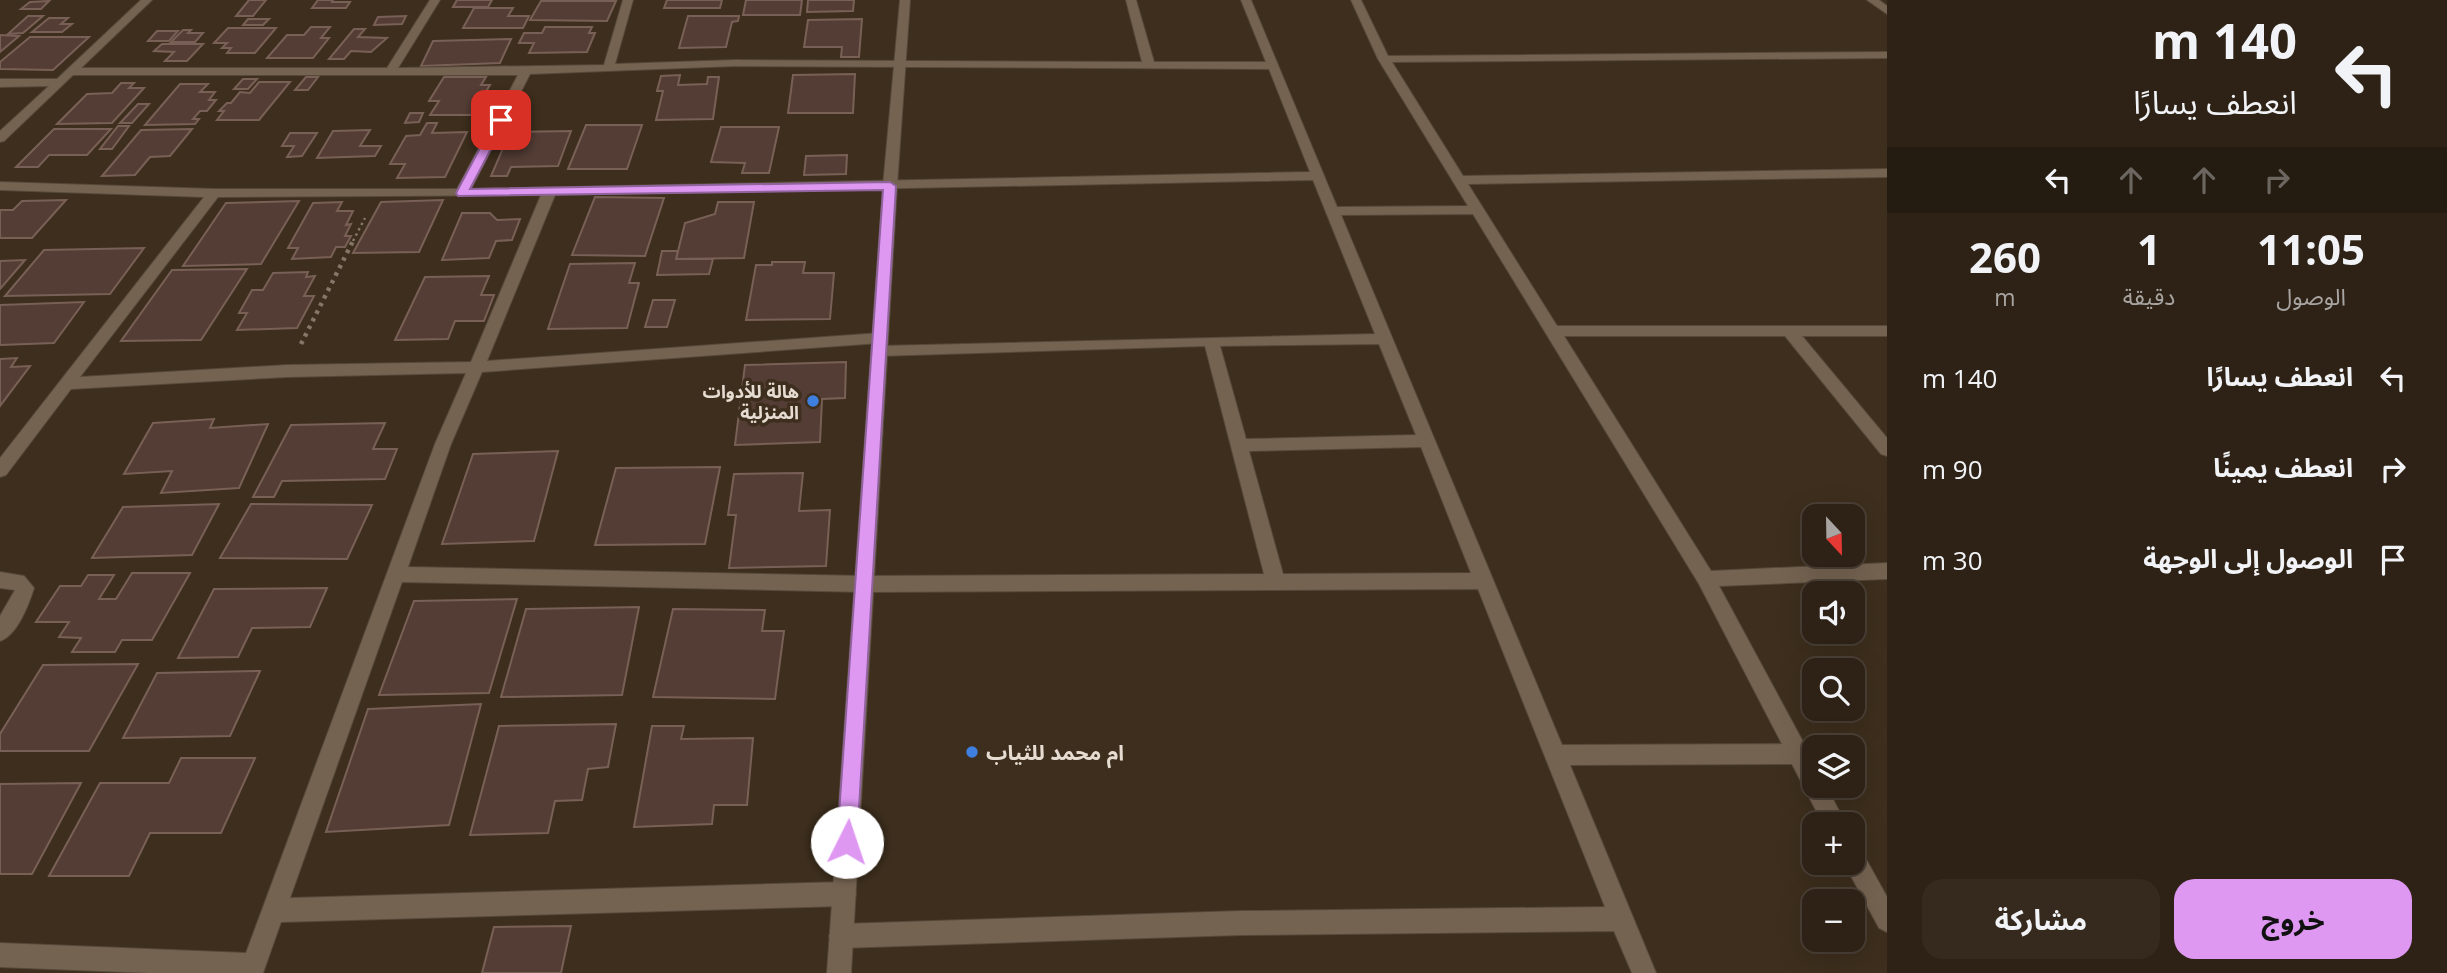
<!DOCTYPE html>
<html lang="ar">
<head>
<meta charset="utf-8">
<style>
  :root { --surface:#2e2216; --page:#362a1f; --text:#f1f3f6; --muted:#a7a4a1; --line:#493f35; --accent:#de98f2 }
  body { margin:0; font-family:"Open Sans","Noto Sans Arabic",sans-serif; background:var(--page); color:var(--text); direction:rtl; height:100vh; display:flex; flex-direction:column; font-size:26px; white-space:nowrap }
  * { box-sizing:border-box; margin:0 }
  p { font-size:23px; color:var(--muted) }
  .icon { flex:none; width:38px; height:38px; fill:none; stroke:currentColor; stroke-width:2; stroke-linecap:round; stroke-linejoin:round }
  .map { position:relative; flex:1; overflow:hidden; direction:ltr }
  .panel { display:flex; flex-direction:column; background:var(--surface); width:560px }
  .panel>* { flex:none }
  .top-card { background:#2e2216; color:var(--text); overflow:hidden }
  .needle { width:46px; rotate:158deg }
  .tools { position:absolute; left:1802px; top:504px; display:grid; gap:14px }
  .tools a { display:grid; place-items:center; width:63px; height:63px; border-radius:14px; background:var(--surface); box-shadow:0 7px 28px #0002,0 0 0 2px var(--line); font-size:35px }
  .pin { position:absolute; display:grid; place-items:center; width:60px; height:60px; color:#fff; margin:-30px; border-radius:14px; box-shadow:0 4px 10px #0006 }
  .me { position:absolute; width:77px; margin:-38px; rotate:4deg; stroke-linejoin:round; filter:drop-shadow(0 0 5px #0008) }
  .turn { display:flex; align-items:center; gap:24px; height:147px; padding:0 35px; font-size:32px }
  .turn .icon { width:91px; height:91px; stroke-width:2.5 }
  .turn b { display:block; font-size:49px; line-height:60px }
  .lanes { display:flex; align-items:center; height:66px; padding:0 35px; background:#0003; justify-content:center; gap:35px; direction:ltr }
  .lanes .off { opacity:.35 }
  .eta { display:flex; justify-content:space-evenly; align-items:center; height:119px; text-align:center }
  .eta b { font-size:42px; font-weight:700; line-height:49px }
  .action { display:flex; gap:14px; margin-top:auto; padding:14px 35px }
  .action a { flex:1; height:80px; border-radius:21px; background:var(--accent); color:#111; font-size:28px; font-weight:700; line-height:80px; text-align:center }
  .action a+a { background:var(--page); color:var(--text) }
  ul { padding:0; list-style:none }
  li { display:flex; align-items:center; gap:21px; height:91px; padding:0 35px }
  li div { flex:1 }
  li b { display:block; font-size:26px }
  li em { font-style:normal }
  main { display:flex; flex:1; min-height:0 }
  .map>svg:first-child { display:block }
  .building { fill:#543d35; stroke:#796057; stroke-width:2 }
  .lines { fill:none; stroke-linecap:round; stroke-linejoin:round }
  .minor-casing { stroke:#56493a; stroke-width:2 }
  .tertiary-casing { stroke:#56493a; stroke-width:2 }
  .path-far1 { stroke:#847769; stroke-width:2.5; stroke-dasharray:2.5 3.5; stroke-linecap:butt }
  .path { stroke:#847769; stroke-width:4.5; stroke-dasharray:3.5 5; stroke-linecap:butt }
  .minor { fill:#756351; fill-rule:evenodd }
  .tertiary { fill:#756351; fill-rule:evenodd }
  .route { fill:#de98f2; stroke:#90639d; stroke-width:2 }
  .shop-dot { fill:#3f7fe0; stroke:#3d2e1d; stroke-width:2.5 }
  .labels { text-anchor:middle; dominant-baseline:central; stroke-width:7; stroke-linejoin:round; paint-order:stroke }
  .poi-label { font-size:18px; font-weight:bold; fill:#e6dcd1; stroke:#3d2e1d; text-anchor:end }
  .near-poi-label { font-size:21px; font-weight:bold; fill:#e6dcd1; stroke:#3d2e1d; text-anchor:start }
</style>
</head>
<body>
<main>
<section class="panel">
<div class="top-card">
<div class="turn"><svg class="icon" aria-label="left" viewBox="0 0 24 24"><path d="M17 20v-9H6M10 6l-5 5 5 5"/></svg><div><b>140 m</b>انعطف يسارًا</div></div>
<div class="lanes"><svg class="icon" aria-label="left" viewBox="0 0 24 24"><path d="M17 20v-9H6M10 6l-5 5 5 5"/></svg><svg class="icon off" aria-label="ahead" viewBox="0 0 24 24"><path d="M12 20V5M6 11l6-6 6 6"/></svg><svg class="icon off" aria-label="ahead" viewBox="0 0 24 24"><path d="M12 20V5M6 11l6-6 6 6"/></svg><svg class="icon off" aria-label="right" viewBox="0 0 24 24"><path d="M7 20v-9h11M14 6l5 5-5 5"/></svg></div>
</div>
<div class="eta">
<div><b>11:05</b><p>الوصول</p></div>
<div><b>1</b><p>دقيقة</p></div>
<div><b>260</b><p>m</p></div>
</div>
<ul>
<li><svg class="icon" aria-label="left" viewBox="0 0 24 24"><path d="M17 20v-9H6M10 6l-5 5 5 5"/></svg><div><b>انعطف يسارًا</b></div><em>140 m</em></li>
<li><svg class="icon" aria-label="right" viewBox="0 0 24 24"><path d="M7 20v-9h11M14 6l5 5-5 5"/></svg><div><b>انعطف يمينًا</b></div><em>90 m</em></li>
<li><svg class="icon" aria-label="arrive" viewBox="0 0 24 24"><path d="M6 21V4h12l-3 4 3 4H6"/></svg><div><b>الوصول إلى الوجهة</b></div><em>30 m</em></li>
</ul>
<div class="action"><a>خروج</a><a>مشاركة</a></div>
</section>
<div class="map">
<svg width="1887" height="973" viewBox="0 0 1887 973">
  <rect width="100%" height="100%" fill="#3d2e1d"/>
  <g class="building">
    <path d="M249,0H266L253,16H236Z"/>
    <path d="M318,0H333L332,2H350L346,8H312Z"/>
    <path d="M457,0H492L488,7H453Z"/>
    <path d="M667,0H722L720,8H664Z"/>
    <path d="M746,0H802L800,15H743Z"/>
    <path d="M808,0H854L853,11L807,12Z"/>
    <path d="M49,1L41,9H21L30,2Z"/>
    <path d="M541,1H616L607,21L530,20Z"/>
    <path d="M474,8H513L508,16H529L523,28H463Z"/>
    <path d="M28,16H43L23,33L8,34Z"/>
    <path d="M406,16L402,24L374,25L378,17Z"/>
    <path d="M688,16H739L738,21L732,22L726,47L679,48Z"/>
    <path d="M49,18H68L61,24H72L62,32H32Z"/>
    <path d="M248,19H269L263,25H243Z"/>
    <path d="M862,19L859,57H841L842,47H804L808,20Z"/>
    <path d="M311,27H330L321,38H329L313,58H267L287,35H304Z"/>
    <path d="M545,27H592L589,33H595L587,52L529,53L534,43H519L524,33H542Z"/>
    <path d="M228,28H276L255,53H227L231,48H222L227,43H214Z"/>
    <path d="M354,29H365L358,37L387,38L371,52L351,51L344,59H329Z"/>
    <path d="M183,30H191L188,33H203L195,42H171Z"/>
    <path d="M157,31H178L169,41H148Z"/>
    <path d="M0,35L19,36L0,52Z"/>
    <path d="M30,37H89L53,70L0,69V62Z"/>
    <path d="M511,39L500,63L421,66L433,41Z"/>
    <path d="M162,44H203L187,61H165L174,52L154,51Z"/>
    <path d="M855,74L853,113H788L793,75Z"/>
    <path d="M680,75L678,85L707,84L708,77H719L713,119L656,120L663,91H657L661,76Z"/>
    <path d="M306,77H318L308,90H295Z"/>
    <path d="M444,77H486L481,85H490L485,93H494L482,115H430L439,101H429Z"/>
    <path d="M243,79H257L248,89H234Z"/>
    <path d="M259,82H290L259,120H217L224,111H219L227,103H231L240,92L250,93Z"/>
    <path d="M121,83H134L129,88H144L112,123L57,124L87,94L112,93Z"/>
    <path d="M180,84H208L200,92H215L209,100H216L207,111H200L193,119H199L195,124L145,125Z"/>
    <path d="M138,104H149L132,123H120Z"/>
    <path d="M410,113H423L419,122L405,123Z"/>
    <path d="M427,123H437L432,133L467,132L445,177L397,178L405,164H390L406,136L420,135Z"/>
    <path d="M586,125H642L627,169H568Z"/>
    <path d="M118,126H129L112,149H100Z"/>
    <path d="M721,127H779L769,173H742L745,163L711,162Z"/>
    <path d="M54,129H111L87,155H49L38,167H16Z"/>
    <path d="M192,129L170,156L150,157L135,175L102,176L141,130Z"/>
    <path d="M370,130L360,146H381L375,156L317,158L333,131Z"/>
    <path d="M571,131L558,166L511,167L507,176H491L510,132Z"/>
    <path d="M290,133H317L302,156L287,157L294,146H282Z"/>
    <path d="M847,155L846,174L804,175L806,156Z"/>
    <path d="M595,197L664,198L645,256L572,255Z"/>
    <path d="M66,200L32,238H0V210H13L22,201Z"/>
    <path d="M443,200L419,252L353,253L381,202Z"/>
    <path d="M299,201L261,264L183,266L226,203Z"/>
    <path d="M342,202L337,211H353L346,225L351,224L345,236H351L345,247H336L331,257L292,259L298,248H288L313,203Z"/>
    <path d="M718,202H754L744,258L676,259L685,223L715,214Z"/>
    <path d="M462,213H490L497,220L520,219L512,240L496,241L489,258L442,260Z"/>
    <path d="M144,248L110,294L5,296L44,250Z"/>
    <path d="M662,251H678L676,259H713L709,274L657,275Z"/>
    <path d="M25,260L0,289V261Z"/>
    <path d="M772,262H805L803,273H834L830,319L746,320L756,265H772Z"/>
    <path d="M635,263L629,283H639L627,328L548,329L570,264Z"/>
    <path d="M247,269L201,340L121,341L172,270Z"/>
    <path d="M308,272L306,277L315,276L304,296H314L297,328L237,330L247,313H239L252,290H263L273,273Z"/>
    <path d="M489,276L481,295H494L484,321H455L448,339L395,340L425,277Z"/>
    <path d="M653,300H675L667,327H645Z"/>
    <path d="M84,302L54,343L0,345V305Z"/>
    <path d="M17,358L11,367L30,366L0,406V359Z"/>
    <path d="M846,362L845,398L822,399L820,442L735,445L745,365Z"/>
    <path d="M214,419L210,428L268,424L239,488L161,493L172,471L124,474L153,423Z"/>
    <path d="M385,423L373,449H397L385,479L282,481L274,497H253L291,425Z"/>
    <path d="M558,451L534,541L442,544L473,454Z"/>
    <path d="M720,467L705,544L595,545L616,468Z"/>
    <path d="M803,473L799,511L830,510L826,566L729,568L736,515H728L734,474Z"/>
    <path d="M219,504L192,555L92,558L123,507Z"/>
    <path d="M251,504L372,505L347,559L220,558Z"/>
    <path d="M132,573H190L152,640H122L115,652H72L81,638L59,637L69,622H36L60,586H81L88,575H114L99,599H116Z"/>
    <path d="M327,588L310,627L252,628L238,657L178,658L214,589Z"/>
    <path d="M517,599L489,693L379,695L414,601Z"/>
    <path d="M639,607L622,695L501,697L526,609Z"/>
    <path d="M673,609L765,610L762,631H784L775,699L653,697Z"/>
    <path d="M138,664L89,751H0V734L43,665Z"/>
    <path d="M260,671L230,736L123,738L157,673Z"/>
    <path d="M481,704L449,825L326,832L368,709Z"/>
    <path d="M616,724L608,767L588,769L582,800L555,801L548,833L470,835L499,726Z"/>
    <path d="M652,726H684L681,739L753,738L747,805H714L712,824L634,827Z"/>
    <path d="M181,758H255L221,833H150L129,876H49L100,783H169Z"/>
    <path d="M81,783L32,874H0V784Z"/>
    <path d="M571,926L561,973H482L494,927Z"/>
  </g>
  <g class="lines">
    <defs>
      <g id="minor">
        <path d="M141,0H152L81,68H387L430,0H440L398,68L604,65L623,0H633L615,64L736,60L1142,62L1126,0H1136L1154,62H1266L1241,0H1251L1337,207L1468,206L1378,59L1351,0H1361L1388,56L1887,52V58L1392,62L1463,176L1887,169V177L1468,184L1557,326H1887V336H1802L1887,438V456L1881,454L1785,336H1564L1711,571L1887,563V579L1719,586L1815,764V786H1826L1846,824H1823L1792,764L1570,765L1656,973H1632L1614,931L1241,935L841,948L833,944L829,936L833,928L841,924L1241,911L1605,907L1478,589L864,592L402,582L290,898L844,882L852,886L856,894L852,902L844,906L281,922L263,973H150L0,967V943L246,953L435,444L466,373L287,377L71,389L6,475L0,477V458L204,197L0,190V182L214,189H457L518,75H73L4,141L0,142V131L49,86L0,87V79H57ZM736,66L1269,69L1310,172L471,189L530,74ZM1313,180L1375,334L879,346L871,351L879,356L1205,346L1264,574L864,576L408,567L451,444L482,372L880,343L888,338L880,333L487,361L555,195ZM541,195L471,362L287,365L80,377L218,197ZM1473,214L1699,584L1782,744L1562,745L1341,215ZM1379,344L1416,435L1246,439L1220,346ZM1421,447L1471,573L1283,574L1249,451Z"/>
        <path d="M1867,0H1879L1887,6V14Z"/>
        <path d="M0,572L24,576L34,588C29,604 17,636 0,641V616L15,590L0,588Z"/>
        <path d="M1853,847L1861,850L1887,897V932L1879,928L1844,863H1853Z"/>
      </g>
      <path id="tertiary" d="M900,0H910L897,186L851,973H827L883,186Z"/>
    </defs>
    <use href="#minor" class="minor-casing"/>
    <use href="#tertiary" class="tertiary-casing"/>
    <path class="path-far1" d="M353,241L365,218"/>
    <path class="path" d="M301,344L354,239"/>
    <use href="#minor" class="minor"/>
    <use href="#tertiary" class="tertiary"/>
  </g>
  <path class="route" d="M501,117L506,120L470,189L890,182L896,186L857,842L854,849L847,852L840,849L837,842L883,190L458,196L456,193L495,120Z"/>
  <g class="shop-dot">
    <circle cx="813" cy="401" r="7"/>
    <circle cx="972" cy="752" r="7"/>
  </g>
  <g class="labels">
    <g class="poi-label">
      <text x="799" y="391">هالة للأدوات<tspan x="799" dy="21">المنزلية</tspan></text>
    </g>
    <g class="near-poi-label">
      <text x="986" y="752">ام محمد للثياب</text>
    </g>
  </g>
</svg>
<div class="tools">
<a><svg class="needle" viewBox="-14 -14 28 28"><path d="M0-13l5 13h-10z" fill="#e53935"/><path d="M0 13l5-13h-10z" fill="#a7a4a1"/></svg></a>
<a><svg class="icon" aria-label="sound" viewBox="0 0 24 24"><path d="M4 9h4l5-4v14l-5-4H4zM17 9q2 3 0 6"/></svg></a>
<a><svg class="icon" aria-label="search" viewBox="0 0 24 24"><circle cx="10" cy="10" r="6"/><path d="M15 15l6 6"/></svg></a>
<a><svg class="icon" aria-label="layers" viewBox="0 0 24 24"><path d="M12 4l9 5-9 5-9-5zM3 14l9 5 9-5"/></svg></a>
<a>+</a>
<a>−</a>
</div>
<div class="pin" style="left:501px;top:120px;background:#d93025"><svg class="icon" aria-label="arrive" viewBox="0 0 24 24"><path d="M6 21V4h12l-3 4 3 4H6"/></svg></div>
<svg class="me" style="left:847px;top:842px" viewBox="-20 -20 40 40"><circle r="19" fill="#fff"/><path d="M0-13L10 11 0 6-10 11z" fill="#de98f2"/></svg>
</div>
</main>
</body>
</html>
